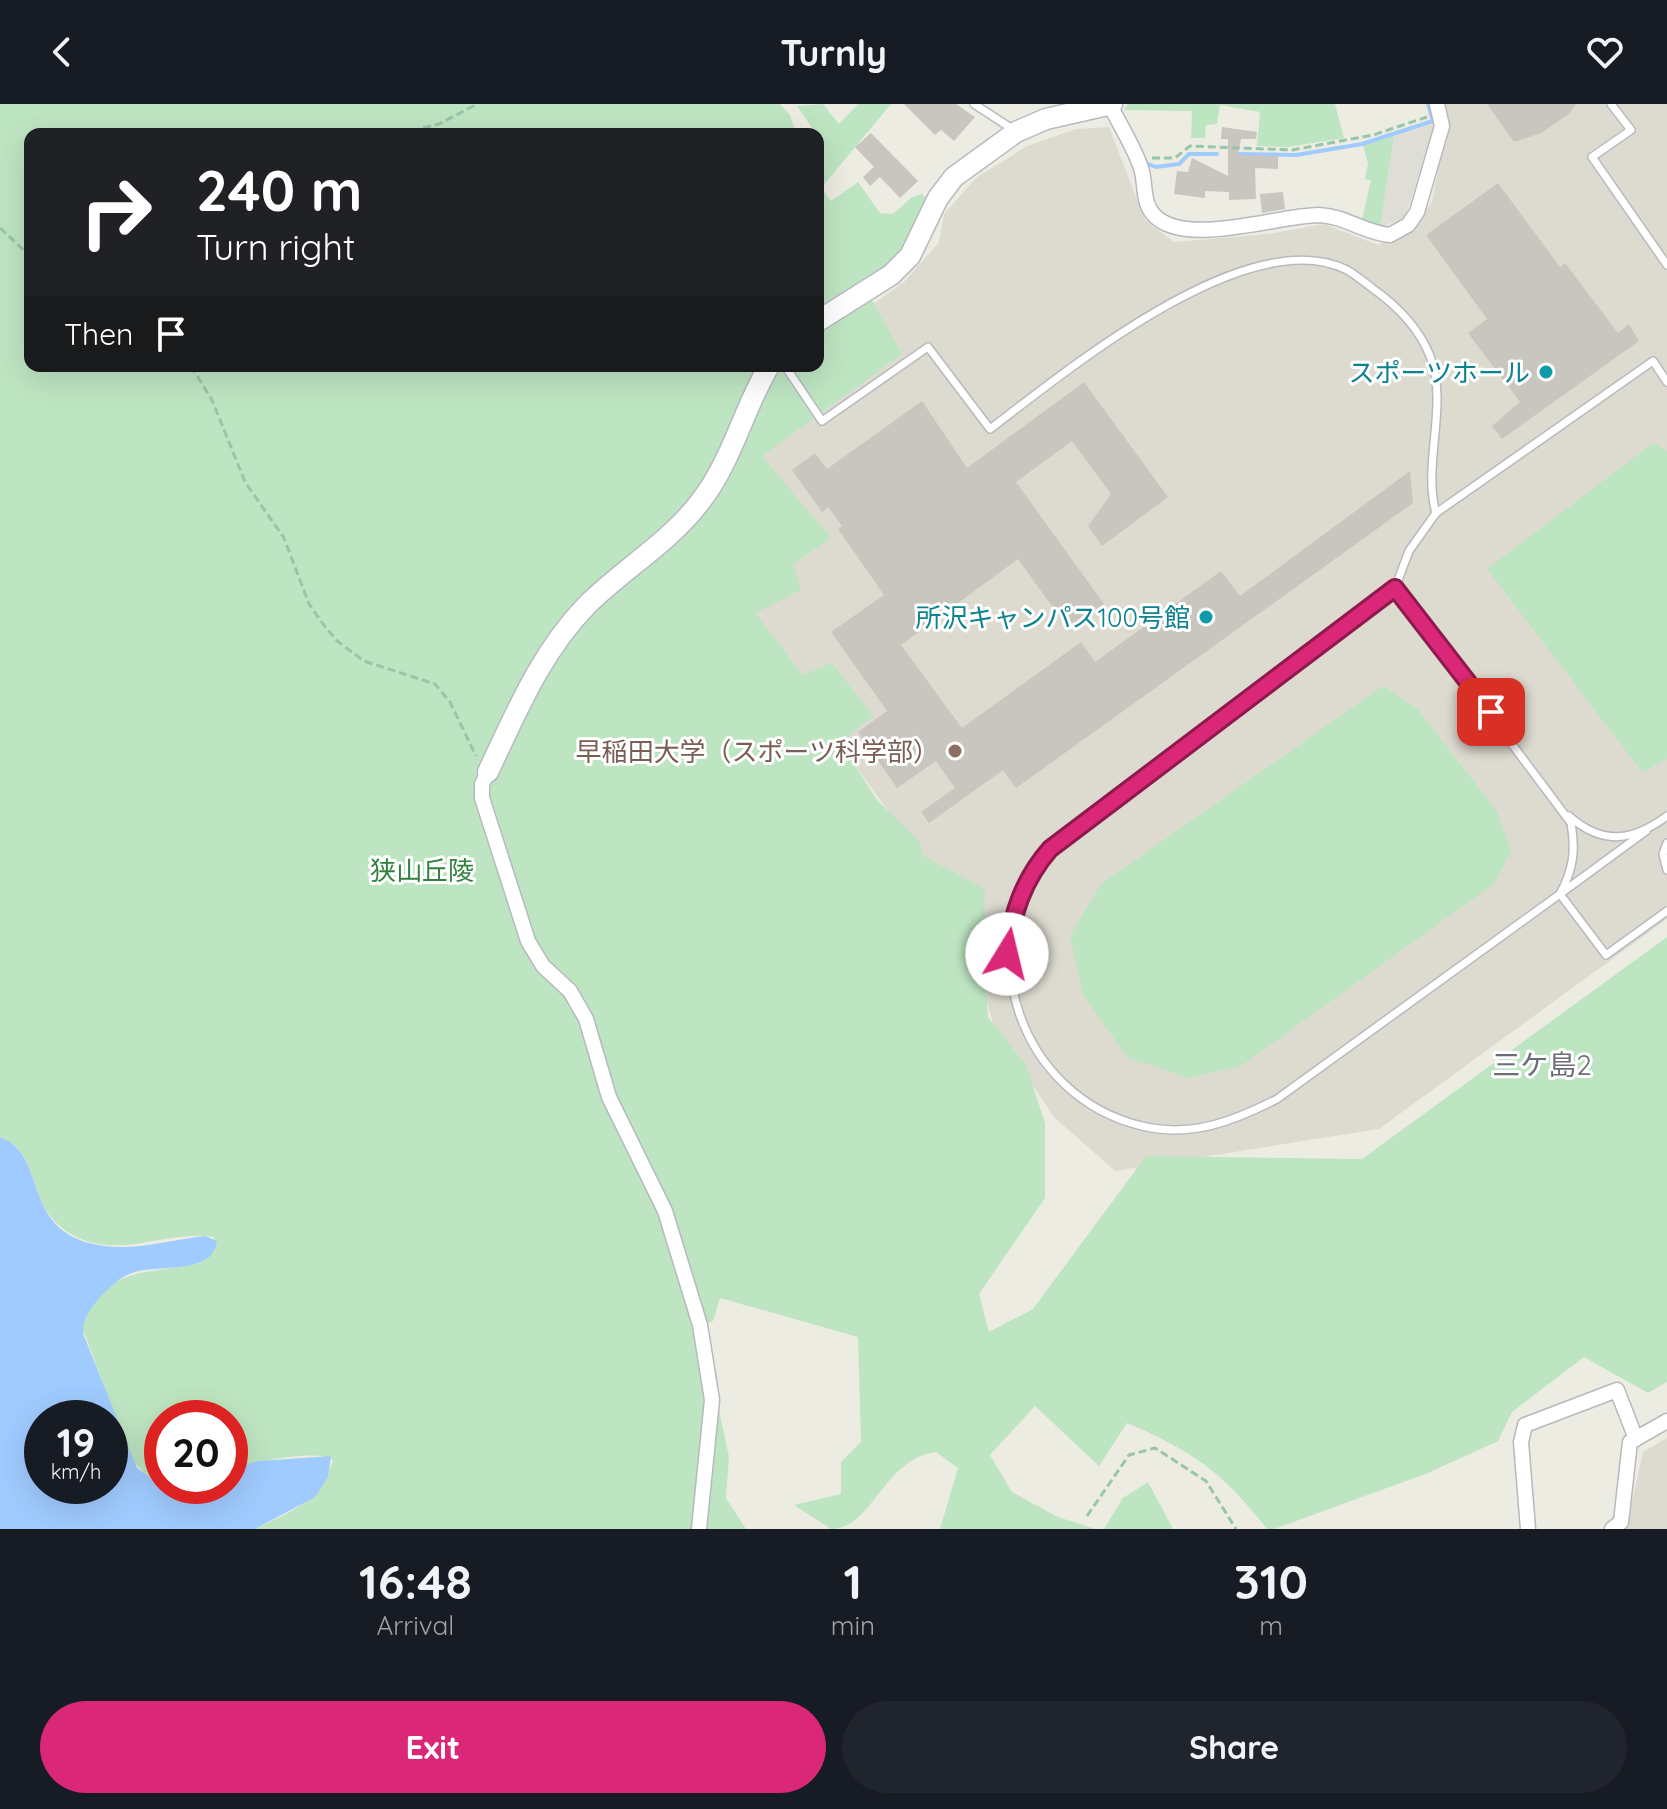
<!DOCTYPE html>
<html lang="en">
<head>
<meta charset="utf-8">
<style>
  :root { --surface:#171b24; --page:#20242c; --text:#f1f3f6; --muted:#9ea1a6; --accent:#db2777 }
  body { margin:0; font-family:Quicksand,"Noto Sans JP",sans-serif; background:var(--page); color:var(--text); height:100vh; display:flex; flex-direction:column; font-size:30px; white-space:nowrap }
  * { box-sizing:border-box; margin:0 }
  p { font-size:26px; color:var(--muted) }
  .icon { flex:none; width:44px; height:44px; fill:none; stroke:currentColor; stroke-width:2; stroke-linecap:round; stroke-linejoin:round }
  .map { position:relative; height:1425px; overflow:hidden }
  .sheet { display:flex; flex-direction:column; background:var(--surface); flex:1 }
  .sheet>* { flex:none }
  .banner { position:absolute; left:24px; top:24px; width:800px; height:244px; border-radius:16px; box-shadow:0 8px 32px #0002; background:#202124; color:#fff; overflow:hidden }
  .speed { position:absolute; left:24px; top:1296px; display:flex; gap:16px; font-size:40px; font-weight:700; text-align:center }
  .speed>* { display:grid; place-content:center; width:104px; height:104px; border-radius:50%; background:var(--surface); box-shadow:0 8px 32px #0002; line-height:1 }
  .speed small { font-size:20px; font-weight:400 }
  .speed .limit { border:12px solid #d22; background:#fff; color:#111 }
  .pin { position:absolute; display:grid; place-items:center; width:68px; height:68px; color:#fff; margin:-34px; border-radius:16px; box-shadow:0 4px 12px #0006 }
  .me { position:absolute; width:88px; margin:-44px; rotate:9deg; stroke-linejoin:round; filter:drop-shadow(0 0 6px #0008) }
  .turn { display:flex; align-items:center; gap:28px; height:168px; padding:0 40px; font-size:36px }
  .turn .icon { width:104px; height:104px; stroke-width:2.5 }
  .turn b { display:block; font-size:56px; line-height:68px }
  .then { display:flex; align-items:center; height:76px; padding:0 40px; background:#0003; gap:16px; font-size:30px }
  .eta { display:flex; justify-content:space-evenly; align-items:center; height:136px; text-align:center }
  .eta b { font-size:48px; font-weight:700; line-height:56px }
  .button { display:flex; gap:16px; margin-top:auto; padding:16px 40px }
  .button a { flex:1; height:92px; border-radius:48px; background:var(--accent); color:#fff; font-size:32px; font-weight:700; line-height:92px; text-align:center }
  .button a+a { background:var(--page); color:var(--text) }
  header { display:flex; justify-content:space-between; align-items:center; height:104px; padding:0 40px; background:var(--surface); font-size:36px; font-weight:700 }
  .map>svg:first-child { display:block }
  .industrial { fill:#deddd6 }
  .education { fill:#dddbd0 }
  .green { fill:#bee5c2 }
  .water { fill:#a0cbff; fill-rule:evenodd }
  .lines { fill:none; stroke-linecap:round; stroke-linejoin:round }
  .stream { stroke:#a0cbff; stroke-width:4 }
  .building { fill:#c8c6bf }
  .lane-casing { stroke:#b7b9be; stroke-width:10 }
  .street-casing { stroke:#b7b9be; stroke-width:17 }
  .secondary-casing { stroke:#b7bac0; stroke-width:23 }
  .path { stroke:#97c6aa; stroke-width:3; stroke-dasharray:8 4; stroke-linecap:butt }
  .lane { stroke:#fff; stroke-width:7 }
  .street { stroke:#fff; stroke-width:14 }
  .secondary { stroke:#fff; stroke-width:20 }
  .route-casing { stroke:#8e194d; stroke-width:20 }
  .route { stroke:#db2777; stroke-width:14 }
  .culture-dot { fill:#0f9aa8; stroke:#fff; stroke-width:3 }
  .education-dot { fill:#8d6e63; stroke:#fff; stroke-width:3 }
  .labels { text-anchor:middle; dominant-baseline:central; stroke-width:6; stroke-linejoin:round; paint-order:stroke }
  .culture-label { font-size:26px; fill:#0d838f; stroke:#fff; text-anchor:end }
  .education-label { font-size:26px; fill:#785e54; stroke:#fff; text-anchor:end }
  .park-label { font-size:26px; fill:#338140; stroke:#fff }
  .neighbourhood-label { font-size:28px; fill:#6b6f75; stroke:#fff }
</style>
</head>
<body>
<header><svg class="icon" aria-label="back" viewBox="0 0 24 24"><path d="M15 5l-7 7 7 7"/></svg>Turnly<svg class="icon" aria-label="heart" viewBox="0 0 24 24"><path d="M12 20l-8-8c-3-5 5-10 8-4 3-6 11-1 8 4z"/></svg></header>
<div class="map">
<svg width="1667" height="1425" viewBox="0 0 1667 1425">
  <rect width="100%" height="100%" fill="#edece2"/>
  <path class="industrial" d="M1435,19L1405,114L1380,123L1394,32Z"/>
  <g class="education">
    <path d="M1445,0H1667V815L1379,1025L1115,1067L1054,1013L994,923L964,814L691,430L856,212L904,178L939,138L944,110L976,74L1027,42L1076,25L1109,23L1145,116L1174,138L1268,130L1324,120L1378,141L1412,124L1432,98L1448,12Z"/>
    <path d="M1667,1334V1425H1626L1643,1348Z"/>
  </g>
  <g class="green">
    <path d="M0,0H780L790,11L796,30H30V262H818V37L825,31L819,34L797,2L823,0L839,20L858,0H891L821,84L831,97L858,78L880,109L893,110L912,93L922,90L928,95L872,196L902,250L762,352L831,434L793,460L801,486L756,509L802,571L832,559L873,612L840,638L877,696L920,738L922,751L985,785L984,854L988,913L1026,961L1045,1019V1094L979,1190L989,1228L1033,1205L1146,1052L1362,1055L1667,833V1278L1648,1289L1584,1253L1512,1308L1498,1337L1428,1369L1274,1425H1267C1223,1368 1192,1347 1127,1319L1099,1362L1035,1302L990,1351L1012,1388L1058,1413L1095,1425H940L958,1364L936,1348C883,1355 873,1425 831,1425L794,1401L841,1390V1358L861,1338L858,1233L720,1194L713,1217L701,1221L729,1353L726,1394L746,1425H255C291,1408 322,1396 333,1356C312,1344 254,1359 230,1365V1314H162V1379L153,1378L131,1355L82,1223C104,1160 149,1171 200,1159L215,1133C167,1125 121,1156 75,1132C21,1104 45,1049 0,1033Z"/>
    <path d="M1128,0H1335L1344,34L1288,43L1257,42L1260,8L1220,1L1217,20L1206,21L1205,34H1191L1192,7L1124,6Z"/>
    <path d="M1394,32L1380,123L1362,115L1371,76L1365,75L1368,60L1363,41Z"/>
    <path d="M1653,339L1667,347V655L1642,668L1487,465Z"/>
    <path d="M1383,582L1418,605L1498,709L1511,747L1495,779L1241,962L1189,974L1127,953L1083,891L1070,832L1101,780Z"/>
    <path d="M1148,1378L1173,1425H1104L1123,1394Z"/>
  </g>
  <path class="water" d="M0,1033C53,1052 14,1139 118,1143C146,1144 177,1135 205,1132L217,1137C213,1173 154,1159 129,1170C117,1175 105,1188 96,1198C87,1209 81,1219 84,1232L137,1364L162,1382H230V1365L259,1357L331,1352L328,1373L315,1393L255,1425H0ZM42,1314H110V1382H42Z"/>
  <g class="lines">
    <g class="stream">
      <path d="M1235,50L1296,51L1362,40L1433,17L1428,0"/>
      <path d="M1148,60L1156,63L1179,60L1189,50H1217"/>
    </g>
  </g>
  <g class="building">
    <path d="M904,0H956L975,13L954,37L941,26L935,31Z"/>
    <path d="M1487,0H1576L1569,10L1541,29L1514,38Z"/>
    <path d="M1222,23L1257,28L1256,35H1241L1238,51L1278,52V65L1255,64L1256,95L1229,96V88L1205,87V94L1174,90L1177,67L1188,68L1192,54L1228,72V35H1221Z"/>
    <path d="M871,29L918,77L900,94L880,73L870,82L863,73L874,63L855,43Z"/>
    <path d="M1498,79L1560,163L1565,159L1618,229L1629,220L1639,237L1502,335L1492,322L1520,298L1468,229L1487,215L1426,131Z"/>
    <path d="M1283,88L1285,105L1262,109L1260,90Z"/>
    <path d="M1084,278L1168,393L1102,442L1088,422L1111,390L1072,337L1016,378L1104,500L1069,526L1018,455L901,541L962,624L1081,538L1095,558L1221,467L1240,492L1410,367L1413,399L1016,684L1003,666L929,719L921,708L955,684L936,657L897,684L858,628L887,607L831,528L884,491L838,425L842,422L828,403L822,408L792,366L815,349L827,365L922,297L967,364Z"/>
  </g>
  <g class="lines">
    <defs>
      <g id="lane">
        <path d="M974,0L1014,26"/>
        <path d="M1611,0L1631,26L1592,53L1667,161"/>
        <path d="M785,262L822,317L928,243L990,325C1064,269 1248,116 1347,166C1356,171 1364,178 1372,184C1396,201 1419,224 1430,252C1449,302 1422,359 1436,409"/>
        <path d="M1667,278L1653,257L1436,409L1409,447L1395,484L1050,745C968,841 1019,993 1142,1022C1191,1034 1234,1017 1277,995L1560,790L1606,851L1667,807"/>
        <path d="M1395,484L1571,719C1576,747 1573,766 1560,790L1646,727"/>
        <path d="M1569,712C1603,742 1633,737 1667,712"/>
        <path d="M1667,739L1663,750L1667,766"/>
      </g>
      <g id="street">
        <path d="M1111,3C1121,23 1134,43 1141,64C1146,79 1142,97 1153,110C1183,145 1278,111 1319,111C1345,112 1365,129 1390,131L1408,121L1417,108L1442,22L1437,0"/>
        <path d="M488,668L482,680V694L528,837L543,862L570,887L586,915L609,993L665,1107L700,1221L712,1296L699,1425"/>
        <path d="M1528,1425L1521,1338L1525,1321L1617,1286L1636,1335"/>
        <path d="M1612,1425L1621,1418L1630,1338L1667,1317"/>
      </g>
      <g id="secondary">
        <path d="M818,217L891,171L910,152L938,94L954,73L1016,28L1046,15L1112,0"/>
        <path d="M488,668C516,609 541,548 587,501C623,465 669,439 700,398C732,357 743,306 769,262"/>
      </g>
    </defs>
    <use href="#lane" class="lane-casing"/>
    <use href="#street" class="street-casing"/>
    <use href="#secondary" class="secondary-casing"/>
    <g class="path">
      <path d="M400,30L439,20L477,0"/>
      <path d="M1152,54H1175L1190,42L1292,46L1373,31L1427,13"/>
      <path d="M0,124L30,152"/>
      <path d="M191,262L212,296L245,378L284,434L309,500L323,520L337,537L364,557L435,580L450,598L476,652"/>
      <path d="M1087,1412L1129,1351L1155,1344L1206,1377L1236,1425"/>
    </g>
    <use href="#lane" class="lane"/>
    <use href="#street" class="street"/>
    <use href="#secondary" class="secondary"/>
  </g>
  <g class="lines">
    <defs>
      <path id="route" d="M1007,850C1012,810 1023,776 1050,745L1395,484L1491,608"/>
    </defs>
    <use href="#route" class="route-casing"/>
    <use href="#route" class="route"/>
  </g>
  <g class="culture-dot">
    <circle cx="1546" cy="268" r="8"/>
    <circle cx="1206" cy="513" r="8"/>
  </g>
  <circle class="education-dot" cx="955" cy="647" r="8"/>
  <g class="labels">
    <g class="culture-label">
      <text x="1530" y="268">スポーツホール</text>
      <text x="1190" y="513">所沢キャンパス100号館</text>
    </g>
    <g class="education-label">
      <text x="939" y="647">早稲田大学（スポーツ科学部）</text>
    </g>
    <g class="park-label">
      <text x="422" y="766">狭山丘陵</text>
    </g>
    <g class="neighbourhood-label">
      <text x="1542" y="960">三ケ島2</text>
    </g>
  </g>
</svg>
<div class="speed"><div>19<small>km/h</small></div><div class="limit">20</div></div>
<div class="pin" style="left:1491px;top:608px;background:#d93025"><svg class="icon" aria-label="arrive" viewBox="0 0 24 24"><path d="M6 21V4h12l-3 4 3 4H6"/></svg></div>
<svg class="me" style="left:1007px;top:850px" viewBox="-20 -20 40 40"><circle r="19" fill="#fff"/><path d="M0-13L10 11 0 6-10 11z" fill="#db2777"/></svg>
<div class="banner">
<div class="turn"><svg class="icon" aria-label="right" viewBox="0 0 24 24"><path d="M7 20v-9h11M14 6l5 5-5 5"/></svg><div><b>240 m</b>Turn right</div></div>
<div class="then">Then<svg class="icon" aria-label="arrive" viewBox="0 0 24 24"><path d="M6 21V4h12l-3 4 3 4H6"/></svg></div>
</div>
</div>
<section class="sheet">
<div class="eta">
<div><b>16:48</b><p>Arrival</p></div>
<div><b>1</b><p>min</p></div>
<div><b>310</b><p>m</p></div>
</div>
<div class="button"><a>Exit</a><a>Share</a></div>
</section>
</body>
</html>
